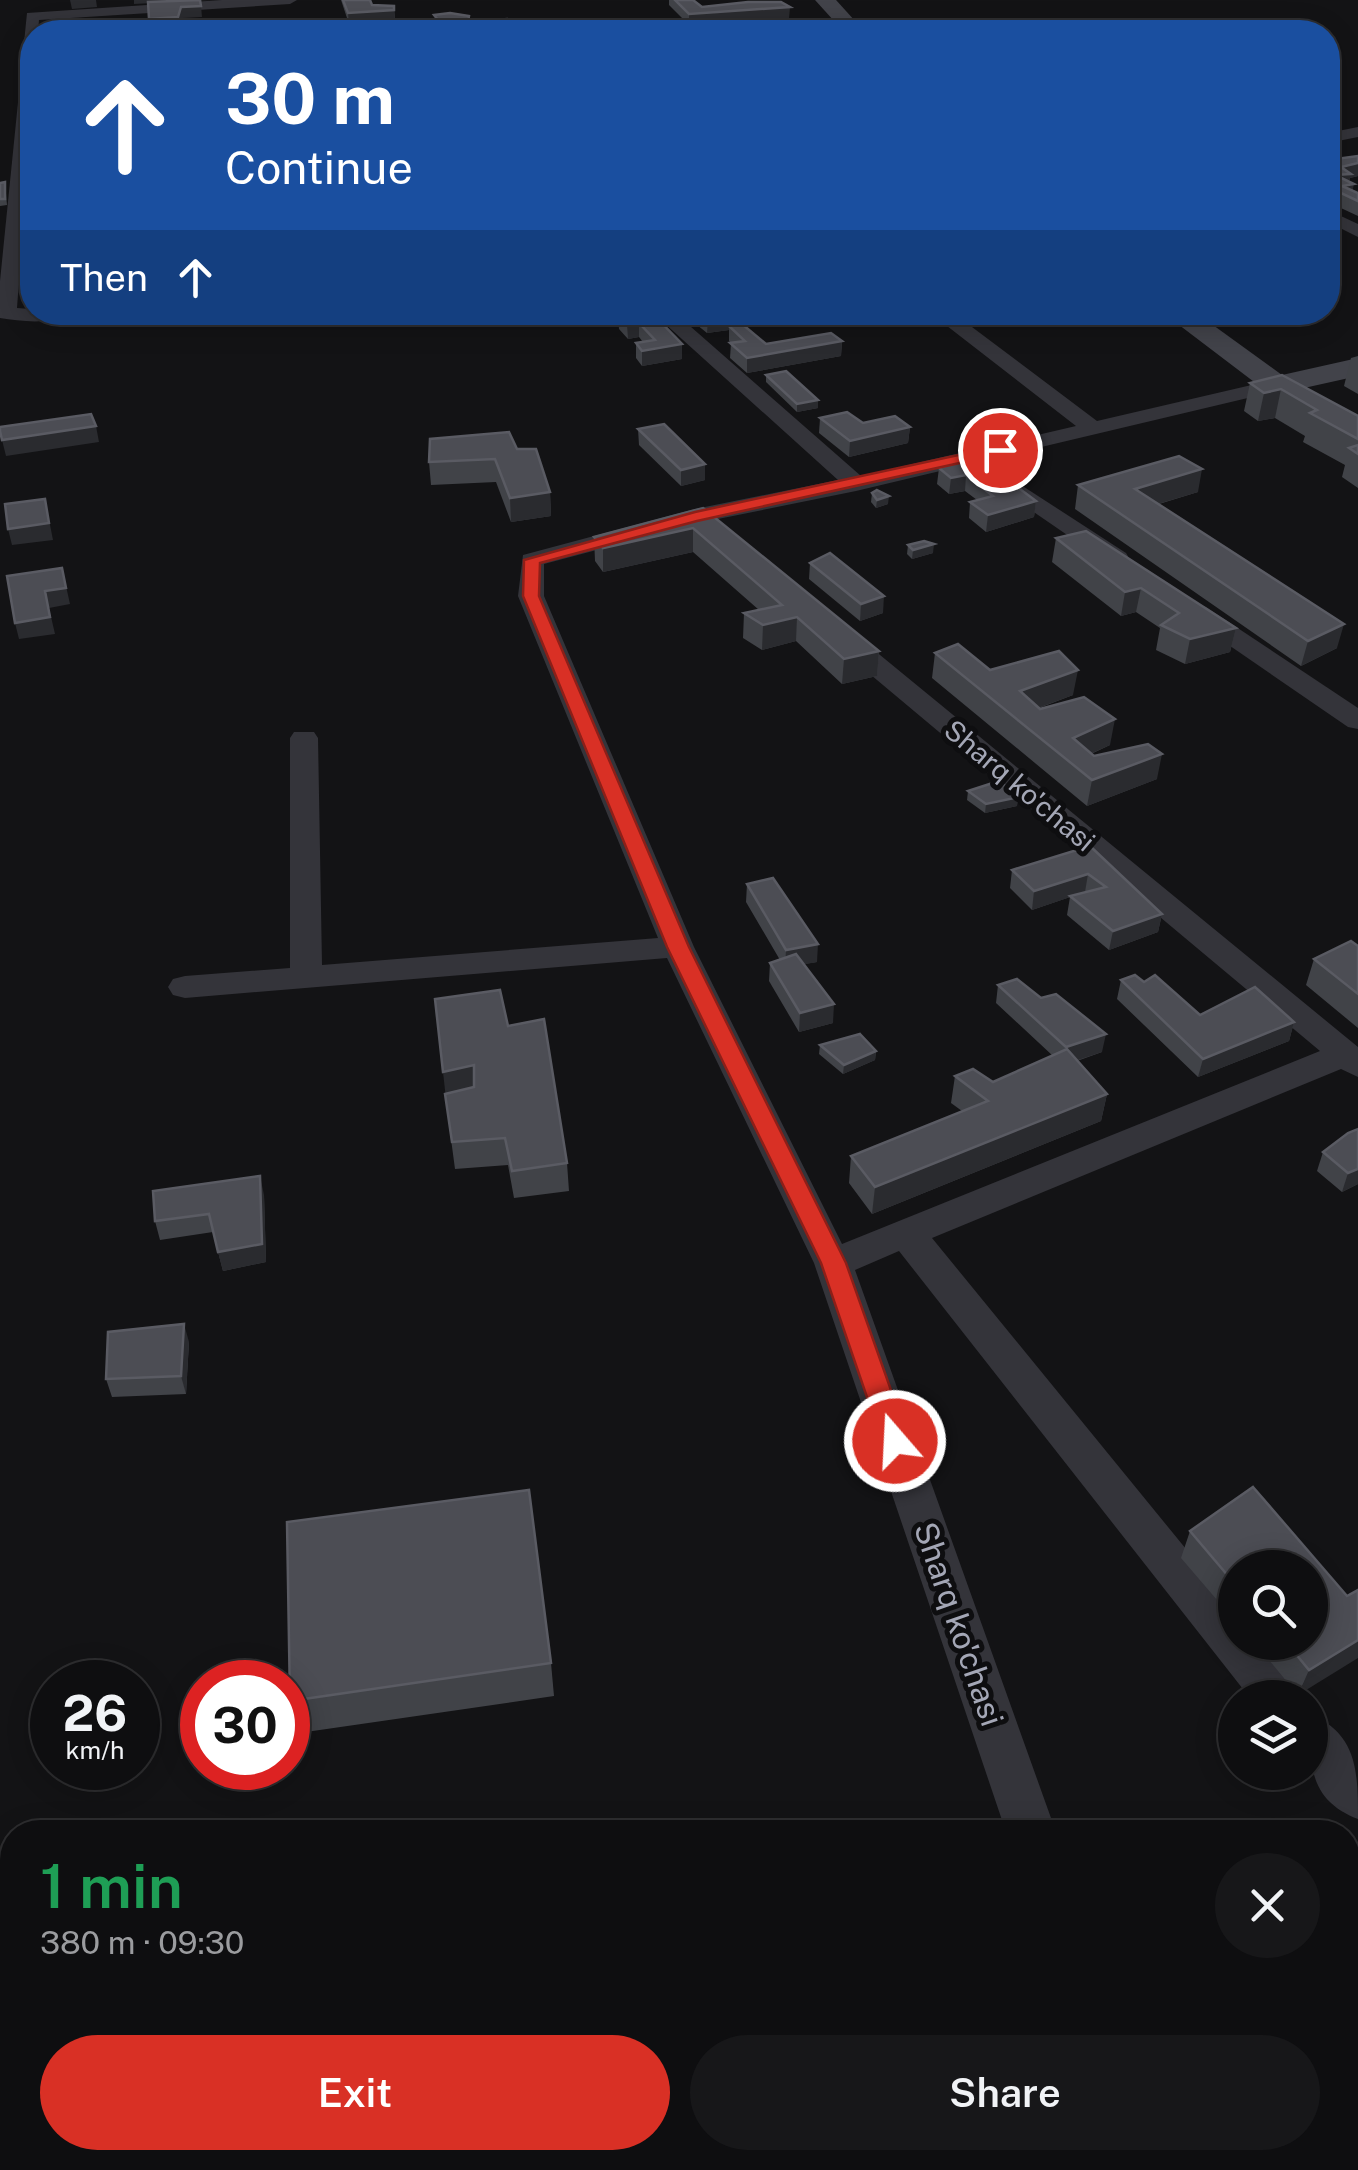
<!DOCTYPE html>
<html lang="en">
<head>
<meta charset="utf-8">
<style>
  :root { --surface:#0e0e10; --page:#171719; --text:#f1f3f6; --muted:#9b9c9f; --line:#2e2e30; --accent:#d93025 }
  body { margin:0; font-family:"Public Sans",sans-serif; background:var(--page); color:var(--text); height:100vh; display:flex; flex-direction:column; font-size:38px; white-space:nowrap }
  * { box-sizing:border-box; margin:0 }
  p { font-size:32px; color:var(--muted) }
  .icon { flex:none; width:55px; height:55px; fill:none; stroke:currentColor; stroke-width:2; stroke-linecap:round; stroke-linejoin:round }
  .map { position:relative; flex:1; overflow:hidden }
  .side { position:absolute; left:0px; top:1820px; width:1360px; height:350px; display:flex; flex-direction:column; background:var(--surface); border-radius:40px 40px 0 0; box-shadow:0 5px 25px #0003,0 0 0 2px var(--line) }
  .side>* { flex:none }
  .hud { position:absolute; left:20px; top:20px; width:1320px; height:305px; border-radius:40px; box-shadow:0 5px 25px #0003,0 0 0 2px var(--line); background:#1a4fa0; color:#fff; overflow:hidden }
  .buttons { position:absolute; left:1218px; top:1550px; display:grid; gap:20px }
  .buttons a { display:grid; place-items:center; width:110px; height:110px; border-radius:50%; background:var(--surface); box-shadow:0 5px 25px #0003,0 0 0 2px var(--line); font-size:50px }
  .speed { position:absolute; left:30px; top:1660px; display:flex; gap:20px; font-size:50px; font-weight:700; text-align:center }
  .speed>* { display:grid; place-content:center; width:130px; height:130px; border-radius:50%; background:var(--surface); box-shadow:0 5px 25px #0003,0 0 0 2px var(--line); line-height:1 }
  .speed small { font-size:25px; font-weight:400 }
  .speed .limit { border:15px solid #d22; background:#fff; color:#111 }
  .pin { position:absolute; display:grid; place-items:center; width:85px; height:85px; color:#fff; margin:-42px; border:5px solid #fff; border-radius:50%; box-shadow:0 2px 10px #0007 }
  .me { position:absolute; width:110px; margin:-55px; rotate:341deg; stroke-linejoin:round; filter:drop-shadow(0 0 8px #0008) }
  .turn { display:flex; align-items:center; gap:35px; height:210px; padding:0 40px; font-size:45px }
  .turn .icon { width:130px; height:130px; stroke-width:2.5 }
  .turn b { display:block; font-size:70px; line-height:85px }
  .then { display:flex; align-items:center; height:95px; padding:0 40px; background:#0003; gap:20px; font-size:38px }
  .round { display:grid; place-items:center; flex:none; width:105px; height:105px; border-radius:52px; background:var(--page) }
  .headline { display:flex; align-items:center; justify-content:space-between; height:170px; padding:0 40px }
  h1 { font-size:60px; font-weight:600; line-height:75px; color:#1e9e55 }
  .button { display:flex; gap:20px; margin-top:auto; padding:20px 40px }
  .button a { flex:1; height:115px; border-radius:60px; background:var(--accent); color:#fff; font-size:40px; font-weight:600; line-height:115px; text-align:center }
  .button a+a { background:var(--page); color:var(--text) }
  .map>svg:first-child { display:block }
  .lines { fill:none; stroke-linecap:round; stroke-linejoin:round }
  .street { fill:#34343a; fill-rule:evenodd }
  .secondary { fill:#42434a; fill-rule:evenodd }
  .wall { fill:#414348 }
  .shaded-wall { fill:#2a2b2f }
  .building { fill:#4c4d54; stroke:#5a5b63; stroke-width:2.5 }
  .route { fill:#d93025; stroke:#8d1f18; stroke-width:2.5 }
  .labels { text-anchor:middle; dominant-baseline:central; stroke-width:10; stroke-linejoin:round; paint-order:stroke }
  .street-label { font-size:28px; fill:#a4a7b6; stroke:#0e0e10 }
  .near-street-label { font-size:32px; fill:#a4a7b6; stroke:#0e0e10 }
</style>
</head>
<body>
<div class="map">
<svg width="1358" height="2170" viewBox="0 0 1358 2170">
  <rect width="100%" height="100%" fill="#131315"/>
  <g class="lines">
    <g class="street">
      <path d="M222,0H297L290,4L39,20L38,32H32V105L17,308L70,312C51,326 22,321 0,318V281L27,13Z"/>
      <path d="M847,18L854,22L852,25L745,32H674L681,28Z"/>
      <path d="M1358,127V137L1328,143V133Z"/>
      <path d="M1328,210L1358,224V237L1328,222Z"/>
      <path d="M652,312H674L861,476L1076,426L929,312H952L1097,421L1277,379L1288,385L1277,391L856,491L698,523L544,564V596L694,947L842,1244L1320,1051L834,644L830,638L834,632H852L1358,1047V1077L1341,1069L932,1238L1235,1609V1642H1263L1296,1683L1302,1698H1250L899,1251L855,1270L1056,1832H1006L814,1263L667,958L185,998L173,995L168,987L173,979L185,976L290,968V738L294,732H314L318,738L322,965L658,938L518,596L523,555L695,509L838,480Z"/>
      <path d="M998,470L1126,553L1129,558L1126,563H1108L990,482L986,477Z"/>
      <path d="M1197,604L1206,607L1358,708V729L1348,727L1188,617L1184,612Z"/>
      <path d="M1310,1714C1358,1734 1358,1773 1358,1819C1306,1799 1310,1760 1310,1714Z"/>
      <path d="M1116,2158H1172L1177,2170H1121Z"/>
    </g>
    <g class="secondary">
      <path d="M815,0H836L865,32H844Z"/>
      <path d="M1162,312H1195L1282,375L1358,358V376L1304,388L1358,420V443L1347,440L1266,391Z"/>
    </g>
  </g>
  <g class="wall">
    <path d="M341,0H370L372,5L394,6L395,21L349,24Z"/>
    <path d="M669,0H693L702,7L789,19L689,25L669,5Z"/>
    <path d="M1358,156V176L1350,178L1349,181L1353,190L1358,193V216L1328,202V160Z"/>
    <path d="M5,182L7,205L0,206V183Z"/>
    <path d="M634,312L682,359L642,366L636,358V343L643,342L639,337L628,339L619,329L618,315Z"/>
    <path d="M681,312H806V316L745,327L766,344L842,341L841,356L747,373L730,358L731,343L729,341V330L707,333Z"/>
    <path d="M1358,356V394L1344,386L1351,358Z"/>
    <path d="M766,375L818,400V408L797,412L766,382Z"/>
    <path d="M1282,375L1358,416V488L1342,477L1345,465L1303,442L1305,436L1275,418L1258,421L1244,411L1250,383Z"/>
    <path d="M820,418L910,427L908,443L849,457L819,433Z"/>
    <path d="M638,429L705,464V480L681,486L639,445Z"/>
    <path d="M517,449L550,492L551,516L511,522L496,482L431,485L429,462Z"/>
    <path d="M976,456L1036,501L1034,517L986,532L969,518L970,502L977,500L965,491L949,494L937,484L939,468Z"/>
    <path d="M1078,485L1198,492L1159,504L1337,648L1301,666L1075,509Z"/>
    <path d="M872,493L888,504L876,508L871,502Z"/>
    <path d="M703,508L879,651L877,676L842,684L796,641L762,650L743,638L744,613L759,610L693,552L603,572L595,561L594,537Z"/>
    <path d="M1056,538L1236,628L1230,652L1185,664L1156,650L1160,628L1136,612L1121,616L1052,562Z"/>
    <path d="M908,545L933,553L912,559L907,554Z"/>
    <path d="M810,563L883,613L860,621L809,579Z"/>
    <path d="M935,653L1073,695L1039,708L1110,745L1091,754L1094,756L1157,779L1087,806L932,678Z"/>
    <path d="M968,791L1017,806L985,813L967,800Z"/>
    <path d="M1090,846L1162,914L1158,932L1109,950L1067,915L1070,897L1032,910L1010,888L1012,870Z"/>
    <path d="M747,884L817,962L804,964L833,1023L799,1032L769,981L770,963L780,960L746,902Z"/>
    <path d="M1358,946V1028L1306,985L1314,959Z"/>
    <path d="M1121,980L1144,982L1200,1015L1294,1022L1289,1041L1198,1077L1117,999Z"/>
    <path d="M998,985L1102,1052L1077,1061L1107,1094L1101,1121L872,1214L849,1183L851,1156L962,1111L951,1103L955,1076L993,1082L1053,1056L996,1003Z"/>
    <path d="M508,1026L567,1163L569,1191L514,1198L508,1165L455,1169L445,1094Z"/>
    <path d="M820,1045L876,1051L875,1060L843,1074L819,1054Z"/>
    <path d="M1358,1129V1184L1342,1192L1317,1171L1323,1152Z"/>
    <path d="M264,1195L266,1262L223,1271L213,1232L160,1240L155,1221Z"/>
    <path d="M189,1342L186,1394L112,1397L106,1379Z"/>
    <path d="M1190,1531L1347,1596L1298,1695L1254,1642H1310L1235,1568V1621L1181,1558Z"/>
    <path d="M551,1663L554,1696L299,1733L290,1701Z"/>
  </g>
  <g class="shaded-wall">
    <path d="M70,0H96L97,7L72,9Z"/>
    <path d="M134,0H210L134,4Z"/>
    <path d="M201,6L202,17L183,18L180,28L151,31L149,19L181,7Z"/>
    <path d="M790,7L789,19L689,25V14Z"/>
    <path d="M394,10L395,21L349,24L348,13Z"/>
    <path d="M469,16L470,28L510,27V32H432Z"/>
    <path d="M1358,163V176L1350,178L1348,185L1354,184L1351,197L1332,189L1341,167Z"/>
    <path d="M744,312H806V316L732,329L729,326V330L707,333L708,319Z"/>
    <path d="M639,323V337L628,339L627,324Z"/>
    <path d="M842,341L841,356L747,373V358Z"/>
    <path d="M682,344V359L642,366V351Z"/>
    <path d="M1281,389L1275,418L1258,421L1264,393Z"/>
    <path d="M818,400V408L797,412V404Z"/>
    <path d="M96,426L99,442L6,456L2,440Z"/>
    <path d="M910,427L908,443L849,457L850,441Z"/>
    <path d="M705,464V480L681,486V470Z"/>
    <path d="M1202,469L1198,492L1131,512L1135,489Z"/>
    <path d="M966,475L965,491L949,494L951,478Z"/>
    <path d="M550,492L551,516L511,522L510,498Z"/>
    <path d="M889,496L888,504L876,508L877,500Z"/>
    <path d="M45,499L53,540L12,545L8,529Z"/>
    <path d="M1036,501L1034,517L986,532L988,515Z"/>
    <path d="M693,528V552L603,572V548Z"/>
    <path d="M934,544L933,553L912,559L913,550Z"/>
    <path d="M62,568L70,604L49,608L55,634L19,639L15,623L45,591Z"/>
    <path d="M1141,588L1136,612L1121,616L1125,592Z"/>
    <path d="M884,596L883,613L860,621L861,604Z"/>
    <path d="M797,617L796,641L762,650L763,625Z"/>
    <path d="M1344,624L1337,648L1301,666L1308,641Z"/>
    <path d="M1236,628L1230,652L1185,664L1190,639Z"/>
    <path d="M879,651L877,676L842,684L844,659Z"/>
    <path d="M1078,670L1073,695L1016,716L1020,691Z"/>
    <path d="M1115,719L1110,745L1070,763L1073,738Z"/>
    <path d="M1162,754L1157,779L1087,806L1092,780Z"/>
    <path d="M1019,797L1017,806L985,813L986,804Z"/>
    <path d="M1088,874L1085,892L1032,910L1034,891Z"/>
    <path d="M1162,914L1158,932L1109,950L1113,931Z"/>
    <path d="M818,944L817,962L785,968L786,950Z"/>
    <path d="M834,1004L833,1023L799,1032L800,1013Z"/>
    <path d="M1294,1022L1289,1041L1198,1077L1203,1059Z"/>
    <path d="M1106,1034L1102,1052L1063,1065L1066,1047Z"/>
    <path d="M876,1051L875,1060L843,1074L844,1065Z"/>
    <path d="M474,1065L477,1092L446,1099L443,1072Z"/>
    <path d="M1107,1094L1101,1121L872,1214L875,1187Z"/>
    <path d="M1358,1169V1184L1342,1192L1348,1173Z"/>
    <path d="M260,1176L264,1195L266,1262L223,1271L218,1252Z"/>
    <path d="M184,1324L189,1342L186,1394L181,1376Z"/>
    <path d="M1358,1640V1658L1298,1695L1309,1670Z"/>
  </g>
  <g class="building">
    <path d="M200,0L201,6L181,7L178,17L149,19L148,2Z"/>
    <path d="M343,0H370L372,5L394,6V10L348,13Z"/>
    <path d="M675,0H693L702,7L748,2H781L790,7L689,14Z"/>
    <path d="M450,13L469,16L468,22L507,19L510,27L432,32H405V28L442,25L434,15Z"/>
    <path d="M998,22L1019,32H985L990,31L984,28L993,27L983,23Z"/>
    <path d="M672,24L680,32H645L640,26Z"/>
    <path d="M698,27L702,32H682L677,30Z"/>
    <path d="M925,27L937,32H920L909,28Z"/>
    <path d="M1358,156V163L1341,167L1351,174L1335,175L1354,184L1342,186L1358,193V201L1328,187V160Z"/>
    <path d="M5,182V199H0V183Z"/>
    <path d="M634,312H651L682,344L642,351L636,343L655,340L639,323L627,324L618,315Z"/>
    <path d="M700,312H744L708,319Z"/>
    <path d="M742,324L766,344L831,333L842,341L747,358L730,343L745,341L729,326Z"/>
    <path d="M786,371L818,400L797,404L766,375Z"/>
    <path d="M1282,375L1358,416V439L1310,413L1317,410L1281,389L1264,393L1250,383Z"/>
    <path d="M847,412L863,423L895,416L910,427L850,441L820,418Z"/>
    <path d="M91,414L96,426L2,440L0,431V427Z"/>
    <path d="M664,424L705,464L681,470L638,429Z"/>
    <path d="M509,432L517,449H536L550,492L510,498L495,459L429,462L430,439Z"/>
    <path d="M1358,445V454L1349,448Z"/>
    <path d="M976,456L1036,501L988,515L970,502L993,496L966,475L951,478L939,468Z"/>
    <path d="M1179,456L1202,469L1135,489L1344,624L1308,641L1078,485Z"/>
    <path d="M877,490L889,496L877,500L872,493Z"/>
    <path d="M45,499L49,523L8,529L5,504Z"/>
    <path d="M703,508L879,651L844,659L797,617L763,625L744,613L782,605L693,528L603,548L594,537Z"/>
    <path d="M1086,531L1236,628L1190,639L1161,625L1179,613L1141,588L1125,592L1056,538Z"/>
    <path d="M924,541L934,544L913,550L908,545Z"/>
    <path d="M830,553L884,596L861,604L810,563Z"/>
    <path d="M62,568L66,588L45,591L50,617L15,623L7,576Z"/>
    <path d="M958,644L990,670L1059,651L1078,670L1020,691L1040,709L1084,697L1115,719L1073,738L1094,756L1148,744L1162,754L1092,780L935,653Z"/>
    <path d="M999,781L1019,797L986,804L968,791Z"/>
    <path d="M1090,846L1162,914L1113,931L1070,896L1106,887L1088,874L1034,891L1012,870Z"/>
    <path d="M773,878L818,944L786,950L747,884Z"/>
    <path d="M1351,941L1358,946V994L1314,959Z"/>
    <path d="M796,954L834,1004L800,1013L770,963Z"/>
    <path d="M1135,975L1144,982L1155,975L1200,1015L1255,987L1294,1022L1203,1059L1121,980Z"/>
    <path d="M1017,979L1041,998L1056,994L1106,1034L1066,1047L998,985Z"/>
    <path d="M500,990L508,1026L544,1019L567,1163L512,1171L505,1138L452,1142L445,1094L474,1087V1065L443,1072L435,999Z"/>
    <path d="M860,1034L876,1051L844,1065L820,1045Z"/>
    <path d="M1067,1049L1107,1094L875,1187L851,1156L988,1101L955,1076L973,1069L993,1082Z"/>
    <path d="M1358,1129V1169L1348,1173L1323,1152L1348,1133Z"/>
    <path d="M260,1176L262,1244L218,1252L209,1214L155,1221L153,1191Z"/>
    <path d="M184,1324L181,1376L106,1379L108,1332Z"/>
    <path d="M1253,1487L1347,1596L1358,1590V1640L1309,1670L1286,1642H1310V1568H1235V1584L1190,1531Z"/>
    <path d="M529,1490L551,1663L290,1701L287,1522Z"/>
  </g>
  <path class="route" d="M1000,446L1005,447V453L697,521L540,563L539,596L689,947L846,1263L909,1441L905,1449L895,1452L886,1449L882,1441L821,1263L667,947L523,596L524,560L695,512Z"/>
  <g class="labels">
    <g class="street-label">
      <text transform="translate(1020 785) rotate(40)">Sharq ko'chasi</text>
    </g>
    <g class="near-street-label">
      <text transform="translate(959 1624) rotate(71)">Sharq ko'chasi</text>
    </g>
  </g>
</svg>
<div class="buttons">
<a><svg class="icon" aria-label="search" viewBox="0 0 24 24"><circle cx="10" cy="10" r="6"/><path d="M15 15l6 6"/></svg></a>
<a><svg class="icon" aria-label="layers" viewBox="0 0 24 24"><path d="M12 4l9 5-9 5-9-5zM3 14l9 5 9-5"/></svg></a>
</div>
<div class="speed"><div>26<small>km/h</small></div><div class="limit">30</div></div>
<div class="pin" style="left:1000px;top:450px;background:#d93025"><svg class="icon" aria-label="arrive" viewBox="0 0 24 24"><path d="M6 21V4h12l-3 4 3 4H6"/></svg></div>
<svg class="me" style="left:895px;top:1441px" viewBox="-20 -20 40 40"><circle r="17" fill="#d93025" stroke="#fff" stroke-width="3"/><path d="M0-11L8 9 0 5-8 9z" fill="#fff"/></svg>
<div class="hud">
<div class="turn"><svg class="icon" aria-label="ahead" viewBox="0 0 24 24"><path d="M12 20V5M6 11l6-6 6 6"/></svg><div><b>30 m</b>Continue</div></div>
<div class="then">Then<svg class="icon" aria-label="ahead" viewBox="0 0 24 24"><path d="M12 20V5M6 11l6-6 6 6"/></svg></div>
</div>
<section class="side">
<div class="headline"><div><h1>1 min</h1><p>380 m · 09:30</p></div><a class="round"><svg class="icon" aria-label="close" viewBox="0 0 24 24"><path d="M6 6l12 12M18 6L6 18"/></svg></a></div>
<div class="button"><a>Exit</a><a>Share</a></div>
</section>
</div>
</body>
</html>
